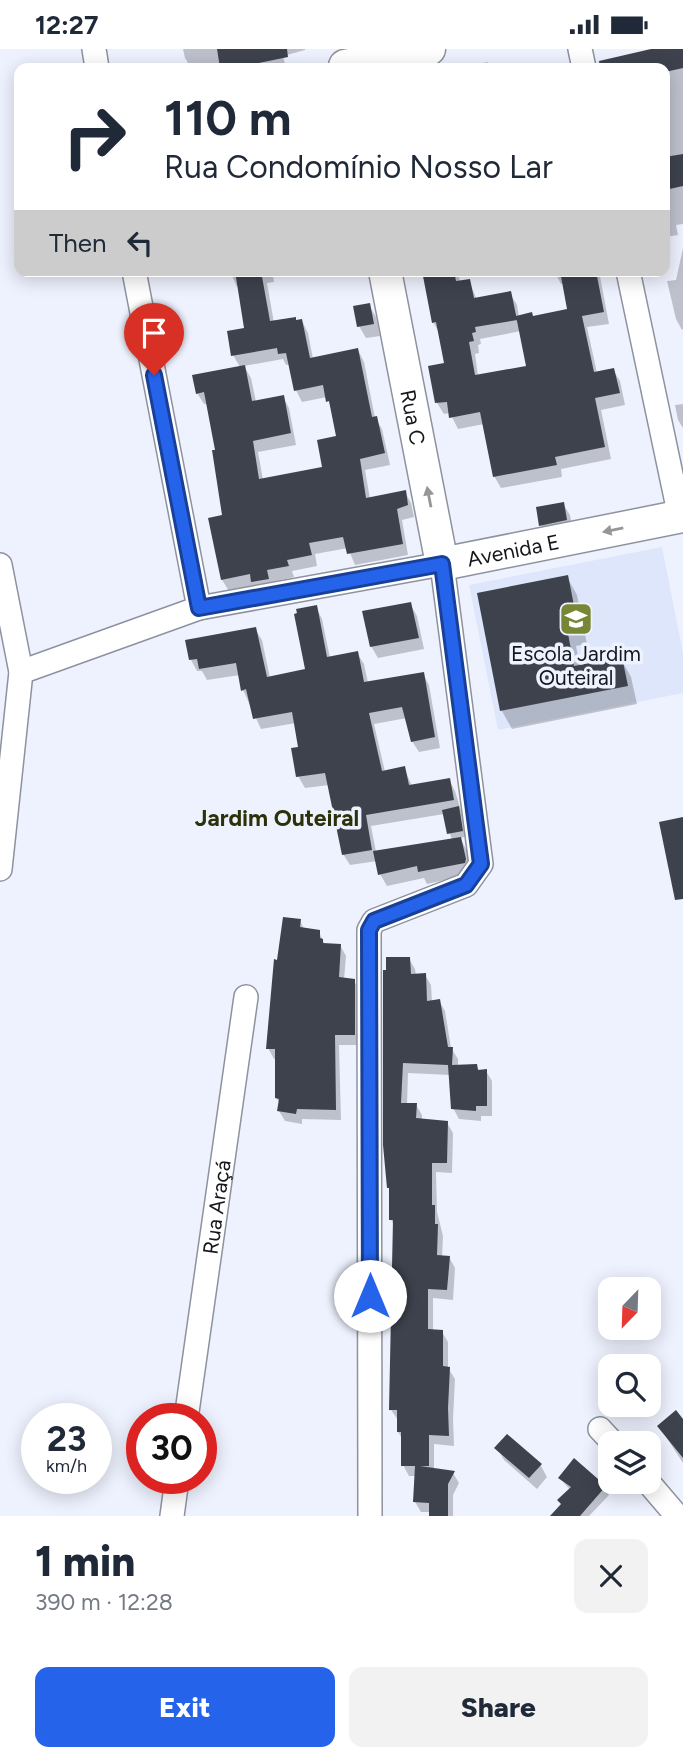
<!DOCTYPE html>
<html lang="en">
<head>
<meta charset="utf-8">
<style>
  :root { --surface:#fff; --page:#f2f2f3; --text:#1f2937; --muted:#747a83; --accent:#2563eb }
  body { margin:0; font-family:Figtree,sans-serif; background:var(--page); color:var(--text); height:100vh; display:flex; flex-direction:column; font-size:26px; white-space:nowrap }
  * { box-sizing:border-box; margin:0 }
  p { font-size:23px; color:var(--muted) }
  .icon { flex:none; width:38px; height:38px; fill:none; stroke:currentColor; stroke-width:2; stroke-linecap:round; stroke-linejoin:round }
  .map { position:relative; height:1467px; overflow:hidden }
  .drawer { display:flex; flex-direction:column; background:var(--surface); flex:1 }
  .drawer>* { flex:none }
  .banner { position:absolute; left:14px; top:14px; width:656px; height:214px; border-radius:14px; box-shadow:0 4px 18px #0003; background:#fff; color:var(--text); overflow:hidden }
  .needle { width:46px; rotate:203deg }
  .buttons { position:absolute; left:598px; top:1228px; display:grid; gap:14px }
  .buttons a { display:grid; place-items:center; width:63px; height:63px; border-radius:14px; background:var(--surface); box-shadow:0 4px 18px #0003; font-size:35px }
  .speed { position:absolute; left:21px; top:1354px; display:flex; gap:14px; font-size:35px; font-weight:700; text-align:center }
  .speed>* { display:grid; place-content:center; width:91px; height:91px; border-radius:50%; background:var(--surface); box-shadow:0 4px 18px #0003; line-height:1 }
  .speed small { font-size:18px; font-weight:400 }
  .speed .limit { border:10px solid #d22; background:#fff; color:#111 }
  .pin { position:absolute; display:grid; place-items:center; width:60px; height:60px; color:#fff; margin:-72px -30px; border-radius:50% 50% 50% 0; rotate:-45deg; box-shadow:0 0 7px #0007 }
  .pin .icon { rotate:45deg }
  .me { position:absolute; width:77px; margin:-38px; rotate:0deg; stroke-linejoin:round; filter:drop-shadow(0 0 5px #0008) }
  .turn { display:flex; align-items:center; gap:24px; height:147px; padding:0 35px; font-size:32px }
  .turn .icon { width:91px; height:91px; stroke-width:2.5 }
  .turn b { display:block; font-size:49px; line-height:60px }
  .then { display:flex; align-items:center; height:66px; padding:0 35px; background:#0003; gap:14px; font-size:26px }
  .round { display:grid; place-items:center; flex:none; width:74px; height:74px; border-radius:14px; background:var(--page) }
  .headline { display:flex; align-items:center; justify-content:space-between; height:119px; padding:0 35px }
  h1 { font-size:42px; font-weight:800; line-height:52px }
  .action { display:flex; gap:14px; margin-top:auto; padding:14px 35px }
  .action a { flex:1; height:80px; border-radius:14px; background:var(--accent); color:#fff; font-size:28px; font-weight:800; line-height:80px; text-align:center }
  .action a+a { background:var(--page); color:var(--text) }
  .status { display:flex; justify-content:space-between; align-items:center; height:49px; padding:0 35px; background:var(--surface); direction:ltr }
  .status svg { height:19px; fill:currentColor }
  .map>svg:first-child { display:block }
  .built { fill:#dde6fb }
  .shadow { fill:#0003; fill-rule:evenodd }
  .building { fill:#3d424d }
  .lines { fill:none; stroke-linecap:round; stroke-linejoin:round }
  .street-casing { stroke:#8d929f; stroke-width:26 }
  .secondary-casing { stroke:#8d929f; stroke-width:35 }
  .street { stroke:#fff; stroke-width:23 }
  .secondary { stroke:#fff; stroke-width:32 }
  .oneway { fill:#959698 }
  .route-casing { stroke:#184099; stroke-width:18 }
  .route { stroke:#2563eb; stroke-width:12 }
  .labels { text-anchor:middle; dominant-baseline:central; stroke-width:7; stroke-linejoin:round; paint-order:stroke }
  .street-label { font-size:21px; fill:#14161b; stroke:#eef2fe }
  .poi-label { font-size:21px; fill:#14161b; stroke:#eef2fe }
  .neighbourhood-label { font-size:23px; font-weight:bold; fill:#2b320a; stroke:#eef2fe }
</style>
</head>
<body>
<div class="status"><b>12:27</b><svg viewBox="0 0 49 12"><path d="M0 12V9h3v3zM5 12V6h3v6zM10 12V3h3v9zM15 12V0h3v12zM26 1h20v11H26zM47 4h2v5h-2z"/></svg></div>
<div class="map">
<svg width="683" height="1467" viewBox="0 0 683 1467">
  <rect width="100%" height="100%" fill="#eef2fe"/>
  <path class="built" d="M662,498L683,604V644L498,681L469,536Z"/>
  <g class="shadow">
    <path d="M183,0H305V1L283,7L286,19H221V15L191,19L185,9Z"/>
    <path d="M658,0H683V175L676,176L678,186L665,188V19H619L616,9Z"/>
    <path d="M488,13L491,19H458Z"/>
    <path d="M683,199V280L682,281L676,270L667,232L676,231Z"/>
    <path d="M230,222H294L273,227L274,233L267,234L274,274L302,272L308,284L313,310L358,301L364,313L375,369L382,380L390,416L365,421L370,450L405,443L411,454L414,468L402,471L408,506L355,516L348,499L315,505L317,517L292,522L294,528L272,533L274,541L260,544L256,537L229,542L222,531L224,468L217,402L208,355H204L197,344L240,318L233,306L247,281L239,237L237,238ZM283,310L286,316L290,315L296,341L302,353L327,348L332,360L338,388L324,420L263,431L258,403L296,396L289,359L283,348L256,353L251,329L244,317Z"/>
    <path d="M424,222H458L460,233L469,232L477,251L510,244L517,256L519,268L533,269L569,262L564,234L561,235L554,222H599L609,275L587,278L597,324L613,321L620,332L625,356L601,361L611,410L561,420L562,428L501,439L494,427L484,375L458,380L450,364L444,365L437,354L446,315L440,285L433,273ZM521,282L528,319L478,327L475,305L479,304L478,296L481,295L480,290Z"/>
    <path d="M369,256L376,268L380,287L366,289L359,277Z"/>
    <path d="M683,355V379L678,371L675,356Z"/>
    <path d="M563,455L570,466L573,482L547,488L541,476Z"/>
    <path d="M567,528L577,546L587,595L576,597L580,618L621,610L631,628L637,655L512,680L502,662Z"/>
    <path d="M410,555L417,567L424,600L378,609L371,597Z"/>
    <path d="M316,558L322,570L330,609L357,604L364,615L368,634L423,625L429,636L440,699L419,703L412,692L407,669L374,675L385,723L404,719L412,737L449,731L455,742L462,765L465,788L460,789L467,802L471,825L427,835L424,829L387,837L380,825L377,812L350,816L343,805L329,736L305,739L298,727L300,699L296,674L261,680L243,641L240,626L207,631L202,622H197L191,611L187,593L255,580L262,591L270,629L307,622ZM444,765L452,791L376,803L371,777Z"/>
    <path d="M300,872L304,880L319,883L325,896H340L346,907L344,931L354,932L360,942V996H339L341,1071L302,1070V1075L285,1072L279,1062L280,1055L276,1048L277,1010H274L268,999L279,913Z"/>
    <path d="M409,910L415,920L416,927L425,926L431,936L432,953L439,952L445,962L451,999L458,1010V1017H476L480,1022H486L492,1032V1067H481V1072L459,1070L453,1059L450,1026L408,1024L407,1056H416L422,1066V1072L447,1074L453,1084L452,1124L436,1123L437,1163L443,1187L442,1208H449L455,1219L453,1251L433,1249V1282L442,1283L448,1293V1319L455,1330L453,1370L454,1397L434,1395V1421L453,1424L459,1434L453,1446V1467H431V1463H421L415,1453L417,1427H409L403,1416V1391L398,1383V1371L391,1361L394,1176L391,1171V1142L389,1139Z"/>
    <path d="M683,1373V1414L659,1377Z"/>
    <path d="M507,1387L541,1417L547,1428L537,1440L504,1411L497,1399Z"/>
    <path d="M560,1429L604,1438L609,1446L589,1467H553L562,1457L570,1441Z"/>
  </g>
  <g class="building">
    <path d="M217,0H287L288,8L234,19H220Z"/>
    <path d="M651,0H683V19L665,23V19H600L599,12Z"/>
    <path d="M683,105V137L665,141V108Z"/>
    <path d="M235,222H261L270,272L296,268V271L302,270L310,309L358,299L372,368L377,367L385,404L360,410L366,449L406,441L408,456L397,460L403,495L347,505L343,488L309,494L312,506L287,511L289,517L267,521L269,530L251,533L250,525L221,531L208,469L222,466L212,401H215L204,343L196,345L192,326L245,316L252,352L284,346L291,384L253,392L259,430L322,418L317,391L336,387L329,352L326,353L323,336L294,342L286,304L278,305L277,299L231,307L227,282L244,279Z"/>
    <path d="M422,222H454L456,232L470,230L474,249L511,242L517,271L475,278L476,283L472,284L474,292L469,293L475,326L526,317L516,267L532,263L533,267L567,260L560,222H596L604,263L582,267L594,323L614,319L620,344L595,349L605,398L555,408L557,416L493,428L480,363L449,369L447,353L435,354L428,317L444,314L436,273L432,274Z"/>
    <path d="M370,254L374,275L357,278L353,257Z"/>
    <path d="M564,453L567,471L539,477L536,458Z"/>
    <path d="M568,526L578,577L567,579L574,617L622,608L628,637L500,662L477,544Z"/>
    <path d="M411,553L419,589L370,598L362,562Z"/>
    <path d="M317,556L327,608L358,602L364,633L424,623L435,688L411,693L402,658L369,664L382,722L405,717L409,736L450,729L454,751L366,766L372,801L342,806L325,724L296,728L291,699L298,698L292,663L253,670L246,640L241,642L236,614L199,620L197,610L189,611L185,591L256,578L267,628L305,620L294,565L297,564L296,560Z"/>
    <path d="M459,757L463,782L447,785L442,761Z"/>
    <path d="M683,768V850L675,851L659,773Z"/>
    <path d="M461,788L466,810L465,814L418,823L417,817L378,826L373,802Z"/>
    <path d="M283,868L301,870L300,878L320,881V889L323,890V894L341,895L339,928L355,930V986H335L336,1061L297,1060L296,1065L277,1062L279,1050L275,1049V1000H266L274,910L277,911Z"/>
    <path d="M386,908H410L411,925L426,924L427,952L440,950L448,998H453L452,1016L477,1015L478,1021L487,1020V1057H476V1062L451,1060L448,1016L403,1014L401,1054H417L416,1069L448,1072L447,1114H432V1156H435V1175H438L437,1206L450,1207L447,1241L428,1240V1280L443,1281V1317L450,1318L448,1359L449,1387L429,1386V1417H420L455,1422L448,1435V1467H429V1454L413,1453L415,1417H401V1383H397V1361H389L393,1171H389V1139H387L383,1096V921H386Z"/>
    <path d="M676,1361L683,1370V1409L657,1377Z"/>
    <path d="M507,1385L542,1415L529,1429L494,1399Z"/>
    <path d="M574,1409L606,1437L580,1467H550L561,1455L557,1451L571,1438L558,1429Z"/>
  </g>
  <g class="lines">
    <defs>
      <g id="street">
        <path d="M94,0L97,19"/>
        <path d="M580,0L584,19"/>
        <path d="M134,222L199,559"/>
        <path d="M628,222L680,468"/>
        <path d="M0,516L21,623L0,820"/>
        <path d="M21,623L199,559L442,515L481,815L466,836L374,872L369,881L370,1467"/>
        <path id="s1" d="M186,1370L246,948"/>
        <path d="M600,1380L614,1395"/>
        <path d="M648,1433L677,1467"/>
        <path d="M172,1467L177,1430"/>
      </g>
      <g id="secondary">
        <path d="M346,19L345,17L429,0"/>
        <path id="s2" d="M385,222L442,515L683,467"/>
      </g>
    </defs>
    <use href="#street" class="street-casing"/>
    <use href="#secondary" class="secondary-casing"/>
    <use href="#street" class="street"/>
    <use href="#secondary" class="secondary"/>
  </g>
  <defs><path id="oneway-solid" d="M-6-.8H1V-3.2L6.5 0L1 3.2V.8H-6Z" transform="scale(1.75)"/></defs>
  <g class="oneway">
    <use href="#oneway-solid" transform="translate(429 448) rotate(-101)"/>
    <use href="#oneway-solid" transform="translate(613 481) rotate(169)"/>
  </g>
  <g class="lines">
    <defs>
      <path id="route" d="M154,326L199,559L442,515L481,815L466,836L374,872L369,881L370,1247"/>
    </defs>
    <use href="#route" class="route-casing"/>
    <use href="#route" class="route"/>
  </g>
  <defs>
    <symbol id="school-square" viewBox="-11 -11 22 22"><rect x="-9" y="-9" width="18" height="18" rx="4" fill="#788736" stroke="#eef2fe"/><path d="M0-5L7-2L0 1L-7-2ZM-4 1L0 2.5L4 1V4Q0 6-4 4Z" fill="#fff"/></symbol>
  </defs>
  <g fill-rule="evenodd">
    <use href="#school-square" x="557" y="551" width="38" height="38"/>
  </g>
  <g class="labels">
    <g class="street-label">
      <text stroke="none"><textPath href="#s2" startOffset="149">Rua C</textPath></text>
      <text stroke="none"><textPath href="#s2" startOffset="371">Avenida E</textPath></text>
      <text stroke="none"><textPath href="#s1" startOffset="214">Rua Araçá</textPath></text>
    </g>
    <g class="poi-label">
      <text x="576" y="604">Escola Jardim<tspan x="576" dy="24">Outeiral</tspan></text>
    </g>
    <g class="neighbourhood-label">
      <text x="277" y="769">Jardim Outeiral</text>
    </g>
  </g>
</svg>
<div class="buttons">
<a><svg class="needle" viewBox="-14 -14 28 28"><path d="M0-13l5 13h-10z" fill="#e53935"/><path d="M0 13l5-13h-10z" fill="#747a83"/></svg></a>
<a><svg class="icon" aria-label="search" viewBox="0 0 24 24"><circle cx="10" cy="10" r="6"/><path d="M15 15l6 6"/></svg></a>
<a><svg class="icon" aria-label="layers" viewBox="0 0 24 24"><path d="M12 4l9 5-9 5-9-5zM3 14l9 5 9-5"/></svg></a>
</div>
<div class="speed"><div>23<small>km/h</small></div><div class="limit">30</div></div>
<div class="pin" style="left:154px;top:326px;background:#d93025"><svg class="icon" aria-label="arrive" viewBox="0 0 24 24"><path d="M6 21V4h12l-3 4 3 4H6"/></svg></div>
<svg class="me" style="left:370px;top:1247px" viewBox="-20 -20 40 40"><circle r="19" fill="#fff"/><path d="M0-13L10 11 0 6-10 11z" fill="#2563eb"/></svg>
<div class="banner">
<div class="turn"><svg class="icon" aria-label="right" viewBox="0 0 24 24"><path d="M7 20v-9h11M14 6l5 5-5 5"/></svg><div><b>110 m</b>Rua Condomínio Nosso Lar</div></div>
<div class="then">Then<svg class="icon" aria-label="left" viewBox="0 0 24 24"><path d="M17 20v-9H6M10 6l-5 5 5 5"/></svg></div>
</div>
</div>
<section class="drawer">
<div class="headline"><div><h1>1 min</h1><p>390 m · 12:28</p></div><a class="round"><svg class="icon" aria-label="close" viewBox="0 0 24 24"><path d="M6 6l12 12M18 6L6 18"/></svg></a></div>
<div class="action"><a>Exit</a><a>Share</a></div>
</section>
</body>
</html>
